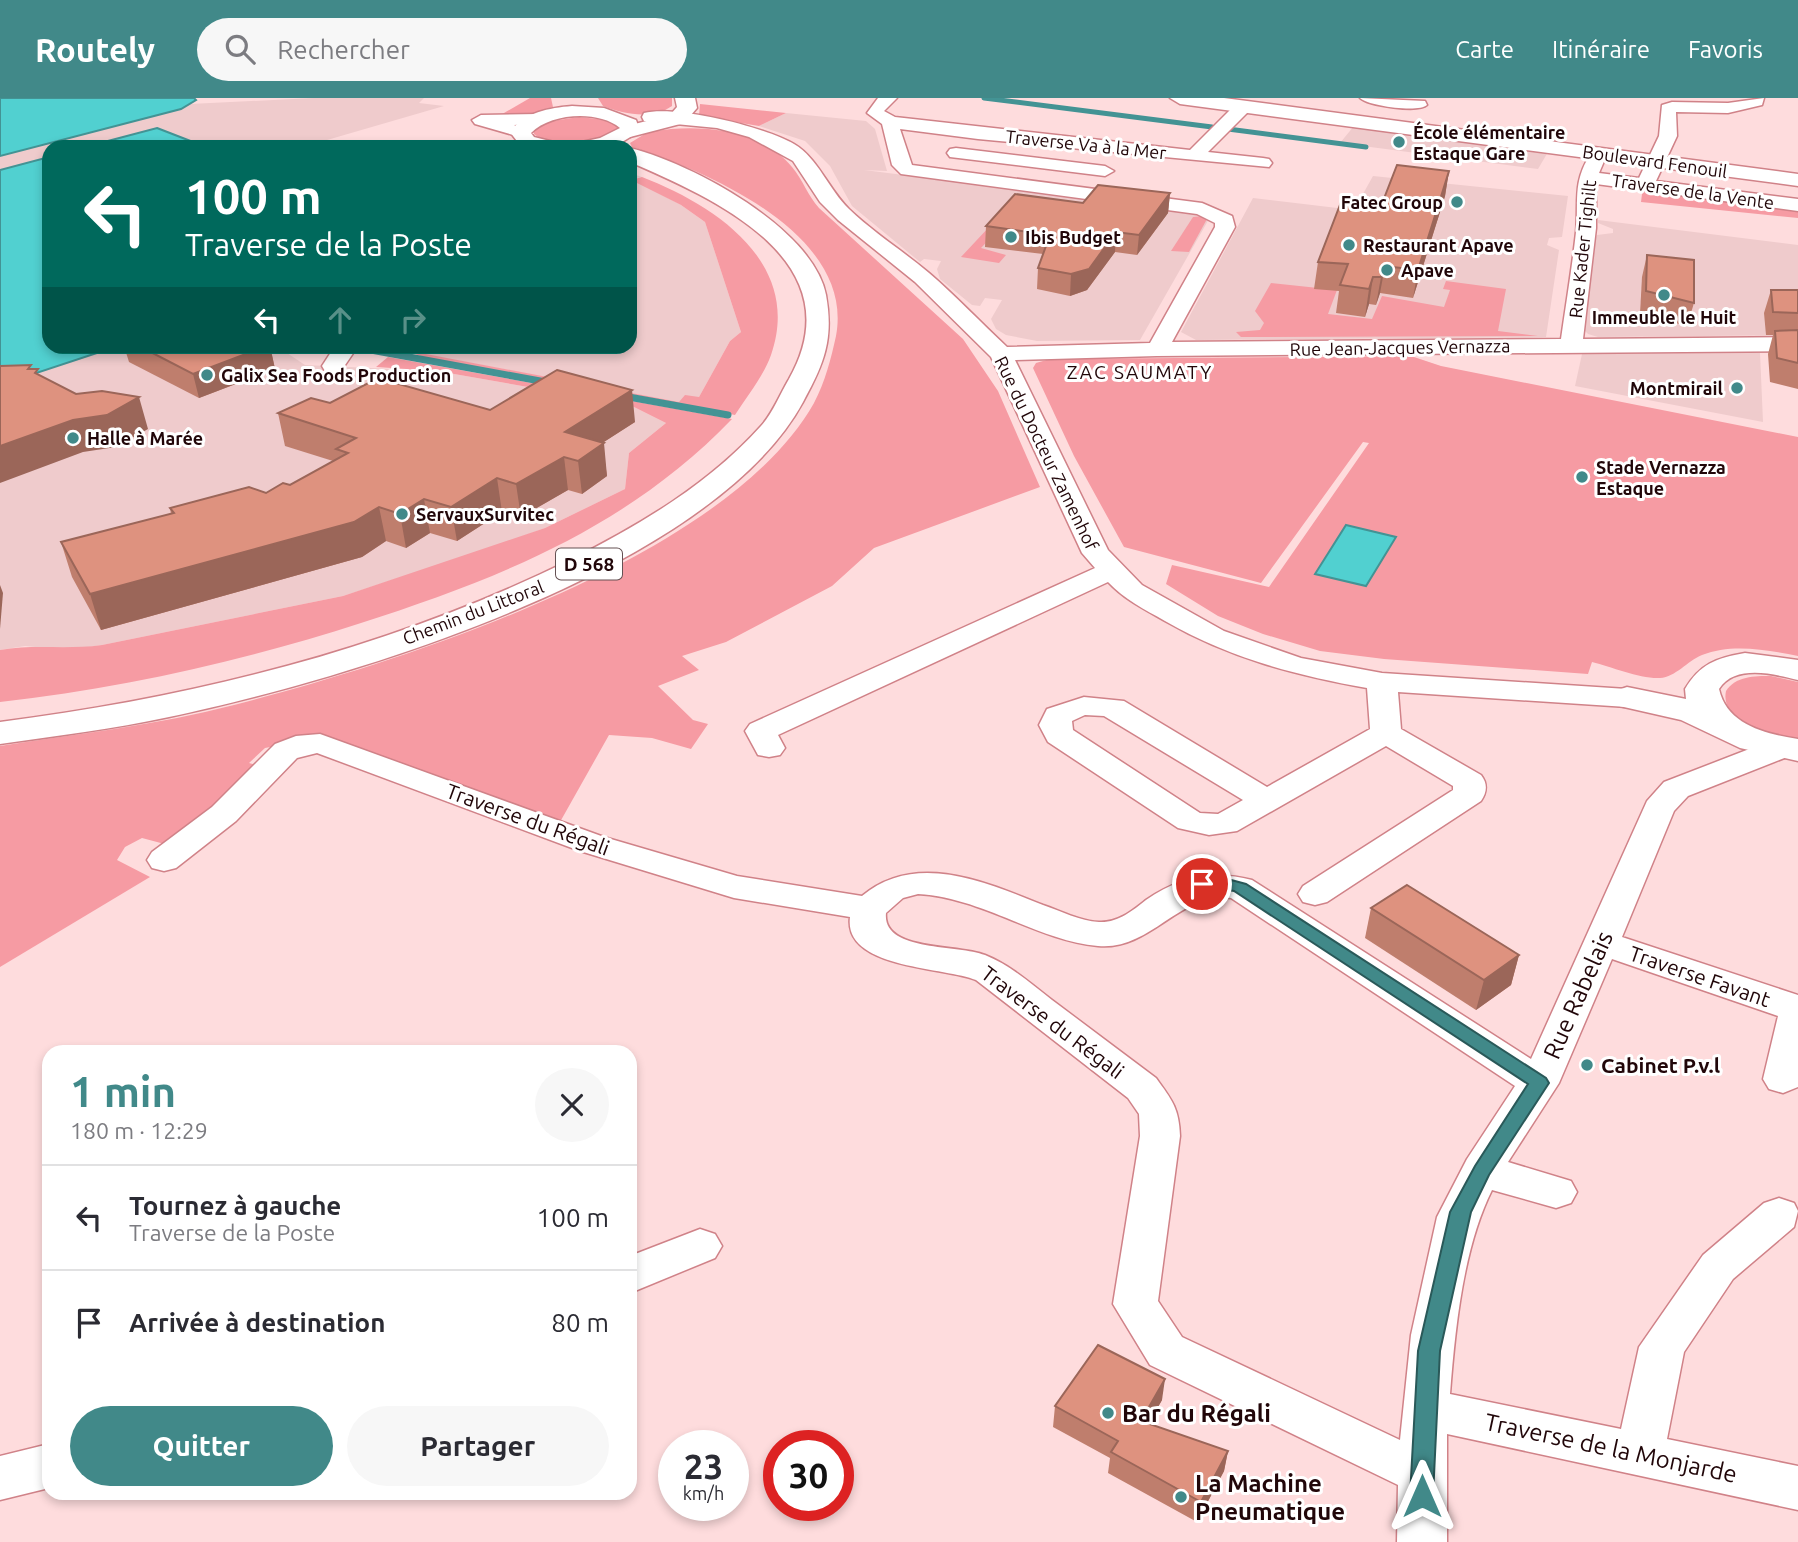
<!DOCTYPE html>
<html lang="fr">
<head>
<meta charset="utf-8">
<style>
  :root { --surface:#fff; --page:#f7f7f7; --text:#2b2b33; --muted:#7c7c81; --line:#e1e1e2; --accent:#418989 }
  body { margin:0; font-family:Ubuntu,sans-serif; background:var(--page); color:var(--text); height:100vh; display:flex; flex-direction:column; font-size:26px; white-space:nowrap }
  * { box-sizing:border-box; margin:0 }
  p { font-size:23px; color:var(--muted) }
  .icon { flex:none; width:38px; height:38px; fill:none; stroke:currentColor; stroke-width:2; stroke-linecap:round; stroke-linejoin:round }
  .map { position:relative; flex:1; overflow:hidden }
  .details { position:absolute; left:42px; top:947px; width:595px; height:455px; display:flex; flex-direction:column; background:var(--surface); border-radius:21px; box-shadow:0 4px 10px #0003 }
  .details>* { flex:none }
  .hud { position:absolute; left:42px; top:42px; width:595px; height:214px; border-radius:21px; box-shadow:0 4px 10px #0003; background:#00695c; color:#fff; overflow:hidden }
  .speed { position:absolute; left:658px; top:1332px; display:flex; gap:14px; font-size:35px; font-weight:700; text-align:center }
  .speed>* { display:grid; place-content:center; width:91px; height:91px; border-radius:50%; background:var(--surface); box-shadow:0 4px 10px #0003; line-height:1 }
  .speed small { font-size:18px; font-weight:400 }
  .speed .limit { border:10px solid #d22; background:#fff; color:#111 }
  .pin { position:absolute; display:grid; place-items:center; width:60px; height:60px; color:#fff; margin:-30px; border:4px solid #fff; border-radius:50%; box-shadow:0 2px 7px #0007 }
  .me { position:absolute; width:77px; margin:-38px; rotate:0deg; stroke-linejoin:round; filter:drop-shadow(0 0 5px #0008) }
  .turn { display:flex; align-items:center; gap:24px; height:147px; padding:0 28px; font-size:32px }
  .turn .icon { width:91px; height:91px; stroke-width:2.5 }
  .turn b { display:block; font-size:49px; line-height:60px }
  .lanes { display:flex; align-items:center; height:66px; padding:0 28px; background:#0003; justify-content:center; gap:35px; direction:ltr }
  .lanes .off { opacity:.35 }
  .round { display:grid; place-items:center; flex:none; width:74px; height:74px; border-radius:37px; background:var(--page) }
  .head { display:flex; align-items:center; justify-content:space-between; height:119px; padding:0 28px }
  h1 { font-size:42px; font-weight:600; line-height:52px; color:var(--accent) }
  .action { display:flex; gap:14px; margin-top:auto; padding:14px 28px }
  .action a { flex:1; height:80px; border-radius:42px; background:var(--accent); color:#fff; font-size:28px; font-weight:600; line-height:80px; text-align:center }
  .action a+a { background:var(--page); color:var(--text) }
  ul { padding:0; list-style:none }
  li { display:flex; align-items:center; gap:21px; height:105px; padding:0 28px; border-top:2px solid var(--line) }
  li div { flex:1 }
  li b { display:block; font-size:26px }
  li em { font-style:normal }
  header { display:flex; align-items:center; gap:42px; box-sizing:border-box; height:98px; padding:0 35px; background:var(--accent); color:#fff }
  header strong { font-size:33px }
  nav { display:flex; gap:38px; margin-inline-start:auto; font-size:24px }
  .search { width:490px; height:63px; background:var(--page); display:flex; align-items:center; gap:18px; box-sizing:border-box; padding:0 24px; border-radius:38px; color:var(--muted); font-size:26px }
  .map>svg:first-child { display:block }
  .built { fill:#efcbcc }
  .green { fill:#f69ba3 }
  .water { fill:#51d0d0; stroke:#439394; stroke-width:2 }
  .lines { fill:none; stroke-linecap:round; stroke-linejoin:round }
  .stream-far1 { stroke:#439394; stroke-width:5 }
  .stream { stroke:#439394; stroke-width:7 }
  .minor-casing { stroke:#d08288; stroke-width:3 }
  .tertiary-casing { stroke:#d08288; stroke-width:3 }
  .primary-casing { stroke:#d08288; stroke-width:3 }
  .minor { fill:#fff; fill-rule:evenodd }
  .tertiary { fill:#fff; fill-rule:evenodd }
  .primary { fill:#fff; fill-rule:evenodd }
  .wall { fill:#bf7e6d }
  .shaded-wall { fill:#9b6659 }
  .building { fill:#de927f; stroke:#9b6659; stroke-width:2 }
  .route { fill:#418989; stroke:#2a5959; stroke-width:2 }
  .poi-dot { fill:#418989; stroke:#fff; stroke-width:2.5 }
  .labels { text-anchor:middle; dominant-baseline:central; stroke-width:6; stroke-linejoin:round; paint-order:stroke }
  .far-poi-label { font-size:18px; font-weight:bold; fill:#210609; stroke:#fff; text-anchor:start }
  .far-street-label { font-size:18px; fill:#210609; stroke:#fff }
  .far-neighbourhood-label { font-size:19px; letter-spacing:2px; fill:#210609; stroke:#fff }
  .shield { fill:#fff; stroke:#645153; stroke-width:2 }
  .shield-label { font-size:19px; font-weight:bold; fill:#210609 }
  .street-label { font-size:21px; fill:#210609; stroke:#fff }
  .poi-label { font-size:21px; font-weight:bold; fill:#210609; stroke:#fff; text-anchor:start }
  .near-street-label { font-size:24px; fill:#210609; stroke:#fff }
  .near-poi-label { font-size:24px; font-weight:bold; fill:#210609; stroke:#fff; text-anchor:start }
</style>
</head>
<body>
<header>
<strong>Routely</strong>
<div class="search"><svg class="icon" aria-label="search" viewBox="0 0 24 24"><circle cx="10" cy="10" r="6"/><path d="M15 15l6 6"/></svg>Rechercher</div>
<nav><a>Carte</a><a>Itinéraire</a><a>Favoris</a></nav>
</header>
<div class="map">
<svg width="1798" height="1444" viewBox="0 0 1798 1444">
  <rect width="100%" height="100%" fill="#fedcdd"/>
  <g class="built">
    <path d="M313,0H424L419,5L444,8L303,49H206L157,30L85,49H49V59L0,72V58L181,11L190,6Z"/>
    <path d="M786,15L866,23L875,31L887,73L864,72L1197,114L1209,121L1140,242L1037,243L1006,237L996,231L991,221L1002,202L985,200L980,208L972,207L940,181L937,171L941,163L924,161L920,164L852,108L830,68L805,43L759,28Z"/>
    <path d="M1354,28L1548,54L1538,71L1340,45Z"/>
    <path d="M630,75L642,79L632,81L681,107L705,124L741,234L730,243L699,299L679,304L386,249L630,248Z"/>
    <path d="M1373,78L1568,98L1562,139L1549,140L1547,147L1559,152L1546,239L1196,242L1181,234L1253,100L1354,112Z"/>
    <path d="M1598,122L1798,147V237L1598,239L1588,236L1584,232L1595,142L1597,137L1613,135V131L1598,125Z"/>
    <path d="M115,249H278L305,267L437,273L630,307L666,325L629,355L625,391L545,430L490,450L343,498L102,547L67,552L25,548L0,552V287Z"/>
    <path d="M1760,255L1763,324L1575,288L1582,256Z"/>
  </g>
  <g class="green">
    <path d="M530,0H551L553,9L529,18L497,19Z"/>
    <path d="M598,0H672V8C652,22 624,16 603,8Z"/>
    <path d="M700,6L786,15L759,28L699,18Z"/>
    <path d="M579,19L607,22L617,27V32C600,48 553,52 534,36V31L545,24Z"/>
    <path d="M671,31C713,28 763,34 792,69C803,82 808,98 819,110L963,241L998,293L1040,389L874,450L832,488L726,544L682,558L699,572L658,588L693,622L708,626L691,651L652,640L609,637L560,724L319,640L265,650L249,665L263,669L172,748L142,740L125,749L117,762L150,779L0,869V648C78,636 157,627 234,607C399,565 726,461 814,305C825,284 831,261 836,238C855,136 708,74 632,49L630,45L648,34Z"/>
    <path d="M642,79C715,107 803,165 771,257C763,279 747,298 735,317L423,259L405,252L679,304L685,297L699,299L730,243L741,234L705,124L681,107L631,82Z"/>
    <path d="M1643,88L1798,109V120L1641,104Z"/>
    <path d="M1204,118L1207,121L1189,154L1171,153L1193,119Z"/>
    <path d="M990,128L997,133L981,150L1006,157L999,165L961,159Z"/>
    <path d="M1446,183L1506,191L1498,233L1538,238L1241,239L1236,234L1260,232L1264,225L1255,213L1271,185L1337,192L1328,216L1372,221L1382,198L1444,209L1450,192L1443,191Z"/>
    <path d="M1411,258L1441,268L1798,339V558C1767,552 1732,545 1702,557C1687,563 1676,579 1660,580C1640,581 1612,569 1592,564L1588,576L1384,561L1320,553L1263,536L1218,518L1166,486L1172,467L1269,489L1369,345L1363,344L1261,485L1124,449L1074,358L1033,270L1036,265L1050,261Z"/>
    <path d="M388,259L732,321C628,429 501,480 361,525C243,563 123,590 0,604V552C34,546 66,552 102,547L343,498L545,430L625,391L629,355L666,325L630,307L437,273L376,269Z"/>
    <path d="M1771,578L1798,584V640C1775,638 1719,626 1726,593C1736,578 1754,578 1771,578Z"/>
  </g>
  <g class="water">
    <path d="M0,0H194L196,2L181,11L0,58Z"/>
    <path d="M157,30L206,49H85Z"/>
    <path d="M49,59V248L115,249L0,287V72Z"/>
    <path d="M1346,427L1396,439L1366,488L1315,476Z"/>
  </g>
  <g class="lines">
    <g class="stream-far1">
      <path d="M984,0L1212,29"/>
      <path d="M1228,31L1366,49"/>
    </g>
    <g class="stream">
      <path d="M349,248L551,285"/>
      <path d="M623,298L728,317"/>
    </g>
    <defs>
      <g id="minor">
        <path d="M878,0H897L884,13L895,19L1190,52L1238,4H1250V12L1208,54L1263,60L1269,61L1272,65L1269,69L978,41L900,31L912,67L1202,105L1232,118L1235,129L1172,244L1561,241C1566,206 1572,170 1576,134C1579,104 1572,85 1590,57H1602L1605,61L1599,75L1639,80L1659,38L1662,7L1672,4L1728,5L1764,0L1762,7L1728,15L1676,14L1677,38L1656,83L1798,101V113L1596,86V130L1583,241L1798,239V253L1157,258L1015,262L1108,452L1142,487L1224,533L1301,560L1382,575L1627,591L1638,594L1642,600L1638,606L1627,609L1398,594L1401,631L1481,677C1488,686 1487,694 1481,703L1327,804L1315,807L1303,804L1298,796L1303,788L1453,692V688L1386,648L1237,733L1209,737L1178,730L1048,644L1039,627L1047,611L1084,599L1124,603L1267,689L1370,631L1367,590C1295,577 1229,560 1165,523C1144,511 1125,502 1108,484L778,637L785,650L780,657L769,659L758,657L745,633L750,626L1095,470L1082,455L991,259L915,184L838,122L820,104L793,63L749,39L717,30L644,23L642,19L644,15C677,7 765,29 794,46C818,60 829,92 849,111C874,135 903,153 929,175C956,198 981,225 1007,249L1150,245L1215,129V125L1197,116L901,76L892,67L882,26L867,15ZM1085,617L1104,618L1243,702L1218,716L1200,715L1073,632L1072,623Z"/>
        <path d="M1360,0L1425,3L1427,7C1419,15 1368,8 1360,0Z"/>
        <path d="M538,16L544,17L546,21L544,25L514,27L529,34L520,39L475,26L472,22L481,17Z"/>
        <path d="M956,50L1105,68L1114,73L1105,78L950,59L947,55L950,51Z"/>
        <path d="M335,248H358L341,273H325L322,268Z"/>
        <path d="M320,636L604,739L737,778L862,798C916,753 985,784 1043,807C1061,813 1080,823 1099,824C1118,825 1132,813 1146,802C1179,779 1213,772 1252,782L1531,961L1647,703L1664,684L1770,643L1781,641L1792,643L1797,650L1792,657L1688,698L1674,713L1622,839L1798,897V989L1783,995L1769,991L1763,981L1778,918L1612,861L1559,985L1508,1064L1571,1083L1577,1094L1571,1105L1556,1110L1492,1092C1463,1150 1455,1231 1450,1296L1621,1331L1639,1249L1703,1157L1764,1105L1779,1100L1794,1105L1798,1113L1794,1129L1733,1181L1684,1254L1667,1341L1798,1368V1412L1447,1336V1444H1397L1398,1387L1150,1267L1113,1206L1140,1038L1139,1016L1128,1000L976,882C945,869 843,871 850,819L734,800L580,753L317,655L297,660L236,723L176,770L164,773L152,770L147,762L152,754L212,709L275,646L296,638ZM918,796C984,800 1036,842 1098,848C1151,853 1179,794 1231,800L1515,988L1467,1061L1437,1119L1411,1237L1400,1342L1182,1239L1158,1203L1180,1038C1179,1010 1172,1002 1156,980C1121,954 1087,928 1052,902C1030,885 1010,867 985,857C958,846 882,854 886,815L903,800Z"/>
        <path d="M700,1131L715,1136L722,1148L715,1160L630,1195V1158Z"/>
        <path d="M49,1346V1390L0,1402V1358Z"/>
      </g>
      <g id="tertiary">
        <path d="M675,0H695L697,10L684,25L630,39L620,33L623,29L670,17L677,9Z"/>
        <path d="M1170,0H1224L1798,76V88L1180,6Z"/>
        <path d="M1745,555L1798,562V582C1774,576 1735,566 1719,591C1727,627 1766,636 1798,641V663L1740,650L1681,622L1615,607L1609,600L1615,593L1627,589L1686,601L1685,591C1700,566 1716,560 1745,555Z"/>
      </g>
      <g id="primary">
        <path d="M572,8L604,10L636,22L640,33L614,49H574L577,45L600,40L620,30C598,12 551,15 531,35L534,39L558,45L561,49L520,47L510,34C525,14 549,10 572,8Z"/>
        <path d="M630,50C691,65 813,130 826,197C834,241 824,266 803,304C711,473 349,581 169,619C113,631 57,638 0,646V624C196,599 392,550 570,462C640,427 709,386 761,328C773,315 780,296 789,281C856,163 715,101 630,64Z"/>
      </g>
    </defs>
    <use href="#minor" class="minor-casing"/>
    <use href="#tertiary" class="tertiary-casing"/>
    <use href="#primary" class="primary-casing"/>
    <use href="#minor" class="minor"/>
    <use href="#tertiary" class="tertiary"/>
    <use href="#primary" class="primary"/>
  </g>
  <g class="wall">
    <path d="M1449,73L1445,98L1413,200L1380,195L1376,207L1369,206L1365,219L1336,215L1339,193L1314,191L1318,164L1383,103Z"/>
    <path d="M1170,95L1168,115L1137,157L1115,154L1087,192L1070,198L1037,191L1038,170L1043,156L985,149L986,128L1083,105Z"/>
    <path d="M1647,157L1694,205L1687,228L1640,216L1642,179Z"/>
    <path d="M1771,192H1798V291L1770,284L1768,256L1773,237H1766L1764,215Z"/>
    <path d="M124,248H270L275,271L199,300L129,264Z"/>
    <path d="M330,305L490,312L635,324L602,345L607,378L582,396L568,392L521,419L502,414L457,443L430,435L406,450L386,443L362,459L101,532L72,479L61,444L171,416L170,410L266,395L290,387L333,363L285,348L278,315Z"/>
    <path d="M1371,810L1519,857L1511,887L1476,912L1365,840Z"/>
    <path d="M1162,1302L1148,1326L1228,1353L1224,1373L1197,1424L1108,1375L1110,1360L1053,1329L1055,1308Z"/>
  </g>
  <g class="shaded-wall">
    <path d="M1449,73L1445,98L1413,200L1418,172Z"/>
    <path d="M1170,95L1168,115L1137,157L1139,137Z"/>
    <path d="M1116,134L1115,154L1087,192L1070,198L1071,176Z"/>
    <path d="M1385,168L1380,195L1376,207L1381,179Z"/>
    <path d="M1373,179L1369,206L1365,219L1369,191Z"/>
    <path d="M267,248H270L275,271L199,300L193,276Z"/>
    <path d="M632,292L635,324L576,362L565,334Z"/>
    <path d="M139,299L148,331L116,349L83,354L0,385V348Z"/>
    <path d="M604,345L607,378L582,396L578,363Z"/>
    <path d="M564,359L568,392L521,419L516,386Z"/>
    <path d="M497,380L502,414L457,443L451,409Z"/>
    <path d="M424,401L430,435L406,450L400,416Z"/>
    <path d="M379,409L386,443L362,459L101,532L90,496Z"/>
    <path d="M0,487L3,495L0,531Z"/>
    <path d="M1519,857L1511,887L1476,912L1484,882Z"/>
    <path d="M1165,1281L1162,1302L1138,1344L1141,1323Z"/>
    <path d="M1228,1353L1224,1373L1197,1424L1201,1404Z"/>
  </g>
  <g class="building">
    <path d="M1397,67L1449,73L1418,172L1385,168L1381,179H1373L1369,191L1340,187L1348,166L1318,164L1343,99L1383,103Z"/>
    <path d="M1098,87L1170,95L1139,137L1116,134L1089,171L1071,176L1038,170L1050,137L986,128L1015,96L1083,105Z"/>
    <path d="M1647,157L1694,162V205L1646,193Z"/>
    <path d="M1771,192H1798V215L1773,214Z"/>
    <path d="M1798,232V265L1777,260L1775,233Z"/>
    <path d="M139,248H267L193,276Z"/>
    <path d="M31,267L28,271H38L35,275L76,296L102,293L139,299L107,317L73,322L0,348V268Z"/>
    <path d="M557,272L632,292L565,334L604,345L578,363L564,359L516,386L497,380L451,409L424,401L400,416L379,409L354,424L90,496L61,444L174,415L170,410L249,389L266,395L283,385L290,387L348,355L336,351L356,340L278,315L311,300L330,305L378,280L490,312Z"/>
    <path d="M1407,787L1519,857L1484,882L1371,810Z"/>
    <path d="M1098,1247L1165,1281L1141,1323L1228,1353L1201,1404L1111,1354L1118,1343L1055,1308Z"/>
  </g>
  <path class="route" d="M1220,779L1246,786L1546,980L1549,985L1489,1077L1471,1114L1440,1253L1433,1398L1430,1405L1422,1408L1413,1405L1410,1398L1418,1253L1450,1114L1475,1068L1528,986L1234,793C1222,790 1202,795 1194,786L1202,781Z"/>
  <g class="poi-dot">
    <circle cx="1399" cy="44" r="7"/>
    <circle cx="1457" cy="104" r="7"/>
    <circle cx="1011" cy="139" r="7"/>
    <circle cx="1349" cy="147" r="7"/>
    <circle cx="1387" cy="172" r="7"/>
    <circle cx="1664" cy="197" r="7"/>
    <circle cx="207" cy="277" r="7"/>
    <circle cx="1737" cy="290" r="7"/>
    <circle cx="73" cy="340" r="7"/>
    <circle cx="1582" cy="379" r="7"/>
    <circle cx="402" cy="416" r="7"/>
    <circle cx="1587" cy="967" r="7"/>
    <circle cx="1108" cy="1315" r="7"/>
    <circle cx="1181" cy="1399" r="7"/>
  </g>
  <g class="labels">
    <g class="far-poi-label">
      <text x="1413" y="34">École élémentaire<tspan x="1413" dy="21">Estaque Gare</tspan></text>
      <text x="1443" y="104" text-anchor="end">Fatec Group</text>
      <text x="1025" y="139">Ibis Budget</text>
      <text x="1363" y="147">Restaurant Apave</text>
      <text x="1401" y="172">Apave</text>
      <text x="1664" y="219" text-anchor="middle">Immeuble le Huit</text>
      <text x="221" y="277">Galix Sea Foods Production</text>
      <text x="1723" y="290" text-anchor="end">Montmirail</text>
      <text x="87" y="340">Halle à Marée</text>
      <text x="1596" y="369">Stade Vernazza<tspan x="1596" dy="21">Estaque</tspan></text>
      <text x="416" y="416">ServauxSurvitec</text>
    </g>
    <g class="far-street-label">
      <text transform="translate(1086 46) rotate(6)">Traverse Va à la Mer</text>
      <text transform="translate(1655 63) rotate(8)">Boulevard Fenouil</text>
      <text transform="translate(1693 93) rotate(8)">Traverse de la Vente</text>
      <text transform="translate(1582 151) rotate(-84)">Rue Kader Tighilt</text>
      <text transform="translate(1400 249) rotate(-1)">Rue Jean-Jacques Vernazza</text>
      <text transform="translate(1047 355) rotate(64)">Rue du Docteur Zamenhof</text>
      <text transform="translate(473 514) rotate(-21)">Chemin du Littoral</text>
    </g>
    <g class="far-neighbourhood-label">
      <text x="1140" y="274">ZAC SAUMATY</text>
    </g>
    <rect class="shield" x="556" y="450.5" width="66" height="31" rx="5"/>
    <g class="shield-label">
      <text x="589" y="466">D 568</text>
    </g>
    <g class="street-label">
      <text transform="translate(528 721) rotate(20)">Traverse du Régali</text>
      <text transform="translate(1700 878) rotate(19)">Traverse Favant</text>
      <text transform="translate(1053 924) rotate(37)">Traverse du Régali</text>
    </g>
    <g class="poi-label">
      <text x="1601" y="967">Cabinet P.v.l</text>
    </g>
    <g class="near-street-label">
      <text transform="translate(1578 897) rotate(-66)">Rue Rabelais</text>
      <text transform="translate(1611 1350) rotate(12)">Traverse de la Monjarde</text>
    </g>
    <g class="near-poi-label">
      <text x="1122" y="1315">Bar du Régali</text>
      <text x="1195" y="1385">La Machine<tspan x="1195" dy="28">Pneumatique</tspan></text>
    </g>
  </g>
</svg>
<div class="speed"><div>23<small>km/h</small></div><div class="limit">30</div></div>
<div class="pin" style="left:1202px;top:786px;background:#d93025"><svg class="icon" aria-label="arrive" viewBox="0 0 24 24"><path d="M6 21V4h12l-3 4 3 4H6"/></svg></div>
<svg class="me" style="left:1422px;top:1398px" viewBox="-20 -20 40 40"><path d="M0-17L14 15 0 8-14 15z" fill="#418989" stroke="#fff" stroke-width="4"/></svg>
<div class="hud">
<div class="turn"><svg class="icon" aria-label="left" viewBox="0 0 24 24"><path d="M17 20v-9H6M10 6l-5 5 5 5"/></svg><div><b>100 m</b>Traverse de la Poste</div></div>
<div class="lanes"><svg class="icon" aria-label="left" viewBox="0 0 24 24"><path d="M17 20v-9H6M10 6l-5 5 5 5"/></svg><svg class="icon off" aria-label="ahead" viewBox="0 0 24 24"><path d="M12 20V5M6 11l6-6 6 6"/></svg><svg class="icon off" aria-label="right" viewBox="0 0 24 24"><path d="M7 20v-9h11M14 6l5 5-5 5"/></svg></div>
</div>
<section class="details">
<div class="head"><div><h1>1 min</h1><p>180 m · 12:29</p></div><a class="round"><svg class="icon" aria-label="close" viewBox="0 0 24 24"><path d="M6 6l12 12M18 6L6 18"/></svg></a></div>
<ul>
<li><svg class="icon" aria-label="left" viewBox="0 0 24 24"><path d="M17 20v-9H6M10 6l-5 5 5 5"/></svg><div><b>Tournez à gauche</b><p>Traverse de la Poste</p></div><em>100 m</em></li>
<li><svg class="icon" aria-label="arrive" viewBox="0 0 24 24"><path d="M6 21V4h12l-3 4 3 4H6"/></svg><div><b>Arrivée à destination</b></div><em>80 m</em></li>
</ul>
<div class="action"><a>Quitter</a><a>Partager</a></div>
</section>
</div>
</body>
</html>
